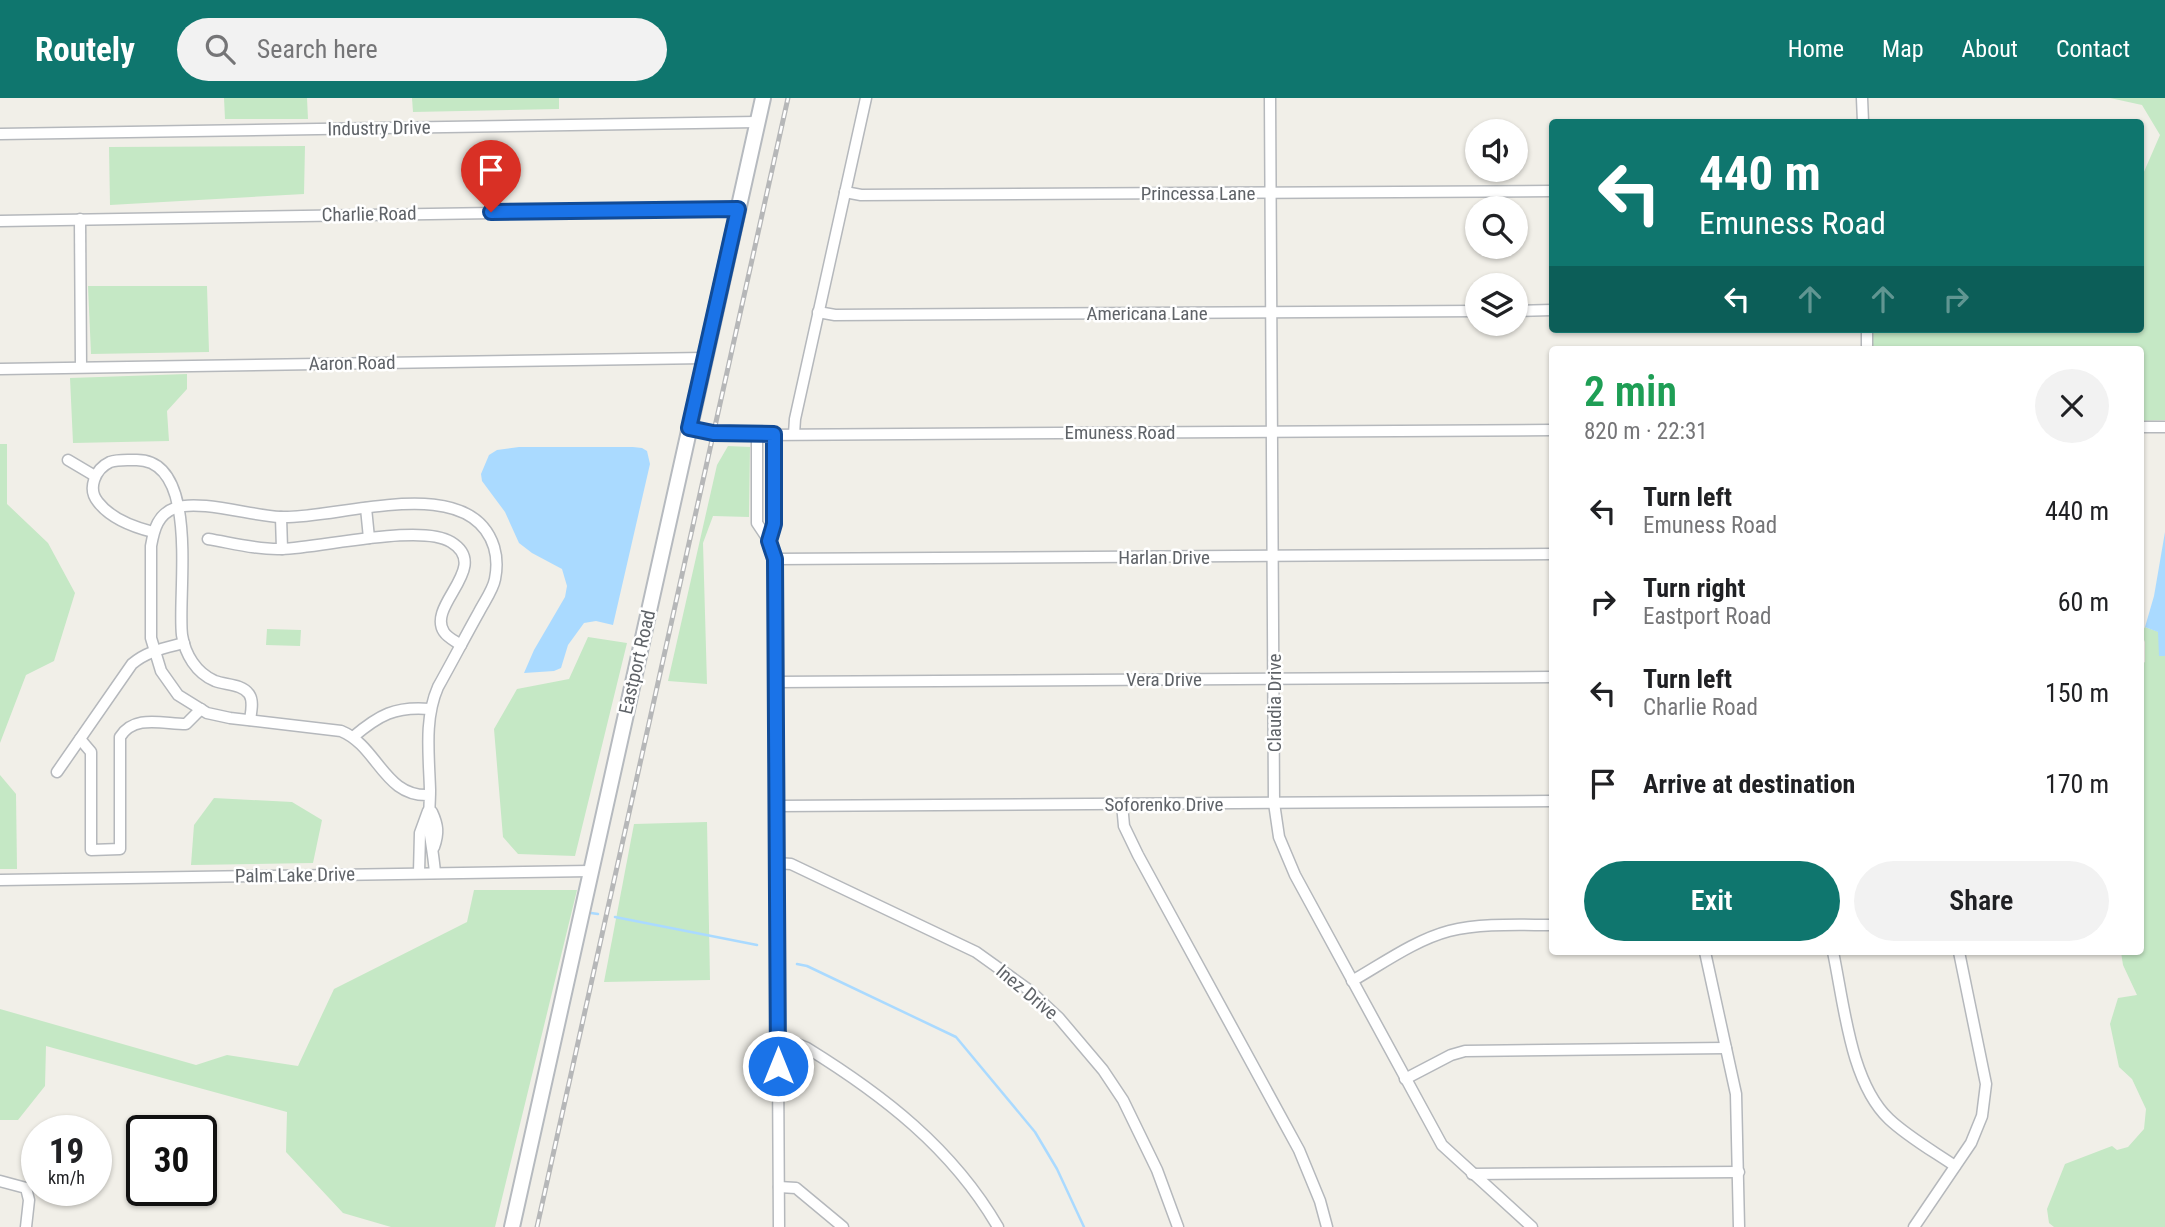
<!DOCTYPE html>
<html lang="en">
<head>
<meta charset="utf-8">
<style>
  :root { --surface:#fff; --page:#f2f2f2; --text:#202124; --muted:#757577; --accent:#0f766e }
  body { margin:0; font-family:"Roboto Condensed",sans-serif; background:var(--page); color:var(--text); height:100vh; display:flex; flex-direction:column; font-size:26px; white-space:nowrap }
  * { box-sizing:border-box; margin:0 }
  p { font-size:23px; color:var(--muted) }
  .icon { flex:none; width:38px; height:38px; fill:none; stroke:currentColor; stroke-width:2; stroke-linecap:round; stroke-linejoin:round }
  .map { position:relative; flex:1; overflow:hidden }
  .panel { position:absolute; left:1549px; top:248px; width:595px; height:609px; display:flex; flex-direction:column; background:var(--surface); border-radius:7px; box-shadow:0 2px 5px #0004 }
  .panel>* { flex:none }
  .hud { position:absolute; left:1549px; top:21px; width:595px; height:214px; border-radius:7px; box-shadow:0 2px 5px #0004; background:#0f766e; color:#fff; overflow:hidden }
  .fabs { position:absolute; left:1465px; top:21px; display:grid; gap:14px }
  .fabs a { display:grid; place-items:center; width:63px; height:63px; border-radius:50%; background:var(--surface); box-shadow:0 2px 5px #0004; font-size:35px }
  .speed { position:absolute; left:21px; top:1017px; display:flex; gap:14px; font-size:35px; font-weight:700; text-align:center }
  .speed>* { display:grid; place-content:center; width:91px; height:91px; border-radius:50%; background:var(--surface); box-shadow:0 2px 5px #0004; line-height:1 }
  .speed small { font-size:18px; font-weight:400 }
  .speed .limit { border:4px solid #111; border-radius:10px; background:#fff; color:#111 }
  .pin { position:absolute; display:grid; place-items:center; width:60px; height:60px; color:#fff; margin:-72px -30px; border-radius:50% 50% 50% 0; rotate:-45deg; box-shadow:0 0 7px #0007 }
  .pin .icon { rotate:45deg }
  .me { position:absolute; width:77px; margin:-38px; rotate:0deg; stroke-linejoin:round; filter:drop-shadow(0 0 5px #0008) }
  .turn { display:flex; align-items:center; gap:24px; height:147px; padding:0 35px; font-size:32px }
  .turn .icon { width:91px; height:91px; stroke-width:2.5 }
  .turn b { display:block; font-size:49px; line-height:60px }
  .lanes { display:flex; align-items:center; height:66px; padding:0 35px; background:#0003; justify-content:center; gap:35px; direction:ltr }
  .lanes .off { opacity:.35 }
  .round { display:grid; place-items:center; flex:none; width:74px; height:74px; border-radius:37px; background:var(--page) }
  .overview { display:flex; align-items:center; justify-content:space-between; height:119px; padding:0 35px }
  h1 { font-size:42px; font-weight:600; line-height:52px; color:#1e9e55 }
  .button { display:flex; gap:14px; margin-top:auto; padding:14px 35px }
  .button a { flex:1; height:80px; border-radius:42px; background:var(--accent); color:#fff; font-size:28px; font-weight:600; line-height:80px; text-align:center }
  .button a+a { background:var(--page); color:var(--text) }
  ul { padding:0; list-style:none }
  li { display:flex; align-items:center; gap:21px; height:91px; padding:0 35px }
  li div { flex:1 }
  li b { display:block; font-size:26px }
  li em { font-style:normal }
  header { display:flex; align-items:center; gap:42px; box-sizing:border-box; height:98px; padding:0 35px; background:var(--accent); color:#fff }
  header strong { font-size:33px }
  nav { display:flex; gap:38px; margin-inline-start:auto; font-size:24px }
  .search { width:490px; height:63px; background:var(--page); display:flex; align-items:center; gap:18px; box-sizing:border-box; padding:0 24px; border-radius:38px; color:var(--muted); font-size:26px }
  .map>svg:first-child { display:block }
  .green { fill:#c5e8c5 }
  .water { fill:#aadaff }
  .lines { fill:none; stroke-linecap:round; stroke-linejoin:round }
  .stream { stroke:#aadaff; stroke-width:2.5 }
  .street-casing { stroke:#b5b8bc; stroke-width:13 }
  .secondary-casing { stroke:#b6babf; stroke-width:18 }
  .street { stroke:#fff; stroke-width:10 }
  .secondary { stroke:#fff; stroke-width:14 }
  .rail-casing { stroke:#b6b7b8; stroke-width:5 }
  .rail { stroke:#fff; stroke-width:2.5; stroke-dasharray:8; stroke-linecap:butt }
  .route-casing { stroke:#114b97; stroke-width:18 }
  .route { stroke:#1a73e8; stroke-width:12 }
  .labels { text-anchor:middle; dominant-baseline:central; stroke-width:5; stroke-linejoin:round; paint-order:stroke }
  .street-label { font-size:19px; fill:#5f6368; stroke:#fff }
</style>
</head>
<body>
<header>
<strong>Routely</strong>
<div class="search"><svg class="icon" aria-label="search" viewBox="0 0 24 24"><circle cx="10" cy="10" r="6"/><path d="M15 15l6 6"/></svg>Search here</div>
<nav><a>Home</a><a>Map</a><a>About</a><a>Contact</a></nav>
</header>
<div class="map">
<svg width="2165" height="1129" viewBox="0 0 2165 1129">
  <rect width="100%" height="100%" fill="#f1efe8"/>
  <g class="green">
    <path d="M224,0H307L308,21H225Z"/>
    <path d="M412,0H559V11L413,14Z"/>
    <path d="M2110,0H2165V322L2140,323V252H1872V231H2140V83L2160,37L2142,7Z"/>
    <path d="M305,48L304,96L110,107L109,49Z"/>
    <path d="M88,188H207L209,254L91,256Z"/>
    <path d="M187,276V291L167,313L169,343L73,345L70,280Z"/>
    <path d="M0,346H7V406L48,445L75,495L54,563L26,577L0,645Z"/>
    <path d="M728,348L750,349L749,419L713,418L703,445L707,586L668,583L717,367Z"/>
    <path d="M2145,529L2159,534V558H2165V1129H2054L2049,1125L2047,1111L2065,1066L2112,1048L2117,1052L2128,1049L2144,1031L2146,1011L2132,981L2119,969L2110,926L2118,900L2137,897L2123,867L2121,854H2140V567L2145,564V544L2141,535Z"/>
    <path d="M267,531L301,532L300,548L266,547Z"/>
    <path d="M588,539L627,545L575,758L518,756L503,739L494,631L517,591L569,581Z"/>
    <path d="M0,677L16,696L17,771H0Z"/>
    <path d="M214,700L292,704L322,722L313,765L191,767L194,727Z"/>
    <path d="M707,724L710,882L604,884L634,726Z"/>
    <path d="M474,792H577L495,1129H391L343,1115L286,1054L287,1014L46,948L45,988L18,1022H0V911L196,967L227,957L298,968L334,891L467,824Z"/>
  </g>
  <g class="water">
    <path d="M519,349H633L642,350L647,353L650,366L613,527L596,523L584,525L568,547L561,570L554,573L524,575L534,552L565,499L567,488L562,471L532,455L519,445L505,414L482,383L481,376L489,357L497,352Z"/>
    <path d="M2165,434V558H2159L2158,534L2145,529L2154,498Z"/>
  </g>
  <g class="lines">
    <g class="stream">
      <path d="M591,815L598,816"/>
      <path d="M615,819L757,847"/>
      <path d="M797,866L807,868L956,939L1035,1034L1057,1071L1084,1129"/>
    </g>
    <defs>
      <g id="street">
        <path d="M1270,0L1274,705L1279,739L1295,777L1442,1047L1532,1129"/>
        <path d="M1862,0L1863,24"/>
        <path d="M0,36L757,24"/>
        <path d="M845,94L861,97L1552,93"/>
        <path d="M80,121L81,269"/>
        <path d="M0,123L738,111"/>
        <path d="M1516,213L1552,212"/>
        <path d="M818,214L835,217L1477,213"/>
        <path d="M1867,231V252"/>
        <path d="M0,271L705,260"/>
        <path d="M2140,329H2165"/>
        <path d="M689,330L713,335L757,337L1552,332"/>
        <path d="M794,336L795,321L866,0"/>
        <path d="M757,337V425L769,443L775,461L779,1129"/>
        <path d="M68,362L95,378"/>
        <path d="M366,410L369,440"/>
        <path d="M281,419L282,451"/>
        <path d="M153,434C133,429 111,421 98,404C87,391 95,371 110,364C118,361 128,362 136,362C201,361 177,497 182,537C185,556 196,575 215,583C226,587 242,586 249,596C254,603 251,614 250,622"/>
        <path d="M208,441C232,445 258,452 282,451C320,450 421,425 451,444C492,469 426,507 444,534C448,540 455,543 461,547"/>
        <path d="M769,443L774,426V336"/>
        <path d="M775,461L1552,456"/>
        <path d="M776,584L1552,579"/>
        <path d="M353,639C379,617 395,608 430,611"/>
        <path d="M80,641L91,654V752L120,751V639C134,616 163,626 186,626L201,611"/>
        <path d="M57,674L132,566C147,553 165,550 184,545"/>
        <path d="M430,697C384,700 378,648 341,633L230,620L207,615L178,597L161,573L151,540V448C154,431 158,416 175,410C199,401 253,418 280,419C337,422 470,372 494,449C497,459 497,471 495,481C493,492 484,504 479,514C465,539 452,564 438,589C424,621 429,657 430,692C430,707 428,722 430,737C432,750 434,762 435,775"/>
        <path d="M1122,706L1124,728L1138,757L1299,1052L1320,1103L1327,1129"/>
        <path d="M776,708L1552,703"/>
        <path d="M432,714C438,727 439,735 434,749"/>
        <path d="M776,765L791,766L976,854L1029,892L1059,920L1103,972L1123,1002L1157,1072L1178,1129"/>
        <path d="M419,775L420,735L428,713"/>
        <path d="M0,782L591,773"/>
        <path d="M1705,854L1736,996L1739,1129"/>
        <path d="M1833,854C1844,905 1850,984 1889,1021C1908,1039 1933,1053 1955,1068"/>
        <path d="M1352,883C1382,866 1415,842 1449,833C1482,825 1518,827 1552,827"/>
        <path d="M778,943L797,946L807,950C883,997 952,1050 998,1129"/>
        <path d="M1405,981L1451,957L1465,953L1726,950"/>
        <path d="M1472,1076L1739,1074"/>
        <path d="M0,1083L26,1090L29,1102L26,1129"/>
        <path d="M779,1089L796,1090L843,1129"/>
        <path d="M1914,1129L1971,1045L1982,1018L1986,986L1959,854"/>
      </g>
      <path id="secondary" d="M512,1129L763,0"/>
    </defs>
    <use href="#street" class="street-casing"/>
    <use href="#secondary" class="secondary-casing"/>
    <use href="#street" class="street"/>
    <use href="#secondary" class="secondary"/>
    <defs>
      <path id="rail" d="M537,1129L788,0"/>
    </defs>
    <use href="#rail" class="rail-casing"/>
    <use href="#rail" class="rail"/>
  </g>
  <g class="lines">
    <defs>
      <path id="route" d="M491,114L738,111L689,330L713,335L774,336V426L769,443L775,461L778,968"/>
    </defs>
    <use href="#route" class="route-casing"/>
    <use href="#route" class="route"/>
  </g>
  <g class="labels">
    <g class="street-label">
      <text transform="translate(379 30) rotate(-1)">Industry Drive</text>
      <text x="1198" y="95">Princessa Lane</text>
      <text transform="translate(369 116) rotate(-1)">Charlie Road</text>
      <text x="1147" y="215">Americana Lane</text>
      <text transform="translate(352 265) rotate(-1)">Aaron Road</text>
      <text x="1120" y="334">Emuness Road</text>
      <text x="1164" y="459">Harlan Drive</text>
      <text transform="translate(637 564) rotate(-77)">Eastport Road</text>
      <text x="1164" y="581">Vera Drive</text>
      <text transform="translate(1274 605) rotate(-90)">Claudia Drive</text>
      <text x="1164" y="706">Soforenko Drive</text>
      <text transform="translate(295 777) rotate(-1)">Palm Lake Drive</text>
      <text transform="translate(1027 894) rotate(40)">Inez Drive</text>
    </g>
  </g>
</svg>
<div class="fabs">
<a><svg class="icon" aria-label="sound" viewBox="0 0 24 24"><path d="M4 9h4l5-4v14l-5-4H4zM17 9q2 3 0 6"/></svg></a>
<a><svg class="icon" aria-label="search" viewBox="0 0 24 24"><circle cx="10" cy="10" r="6"/><path d="M15 15l6 6"/></svg></a>
<a><svg class="icon" aria-label="layers" viewBox="0 0 24 24"><path d="M12 4l9 5-9 5-9-5zM3 14l9 5 9-5"/></svg></a>
</div>
<div class="speed"><div>19<small>km/h</small></div><div class="limit">30</div></div>
<div class="pin" style="left:491px;top:114px;background:#d93025"><svg class="icon" aria-label="arrive" viewBox="0 0 24 24"><path d="M6 21V4h12l-3 4 3 4H6"/></svg></div>
<svg class="me" style="left:778px;top:968px" viewBox="-20 -20 40 40"><circle r="17" fill="#1a73e8" stroke="#fff" stroke-width="3"/><path d="M0-11L8 9 0 5-8 9z" fill="#fff"/></svg>
<div class="hud">
<div class="turn"><svg class="icon" aria-label="left" viewBox="0 0 24 24"><path d="M17 20v-9H6M10 6l-5 5 5 5"/></svg><div><b>440 m</b>Emuness Road</div></div>
<div class="lanes"><svg class="icon" aria-label="left" viewBox="0 0 24 24"><path d="M17 20v-9H6M10 6l-5 5 5 5"/></svg><svg class="icon off" aria-label="ahead" viewBox="0 0 24 24"><path d="M12 20V5M6 11l6-6 6 6"/></svg><svg class="icon off" aria-label="ahead" viewBox="0 0 24 24"><path d="M12 20V5M6 11l6-6 6 6"/></svg><svg class="icon off" aria-label="right" viewBox="0 0 24 24"><path d="M7 20v-9h11M14 6l5 5-5 5"/></svg></div>
</div>
<section class="panel">
<div class="overview"><div><h1>2 min</h1><p>820 m · 22:31</p></div><a class="round"><svg class="icon" aria-label="close" viewBox="0 0 24 24"><path d="M6 6l12 12M18 6L6 18"/></svg></a></div>
<ul>
<li><svg class="icon" aria-label="left" viewBox="0 0 24 24"><path d="M17 20v-9H6M10 6l-5 5 5 5"/></svg><div><b>Turn left</b><p>Emuness Road</p></div><em>440 m</em></li>
<li><svg class="icon" aria-label="right" viewBox="0 0 24 24"><path d="M7 20v-9h11M14 6l5 5-5 5"/></svg><div><b>Turn right</b><p>Eastport Road</p></div><em>60 m</em></li>
<li><svg class="icon" aria-label="left" viewBox="0 0 24 24"><path d="M17 20v-9H6M10 6l-5 5 5 5"/></svg><div><b>Turn left</b><p>Charlie Road</p></div><em>150 m</em></li>
<li><svg class="icon" aria-label="arrive" viewBox="0 0 24 24"><path d="M6 21V4h12l-3 4 3 4H6"/></svg><div><b>Arrive at destination</b></div><em>170 m</em></li>
</ul>
<div class="button"><a>Exit</a><a>Share</a></div>
</section>
</div>
</body>
</html>
